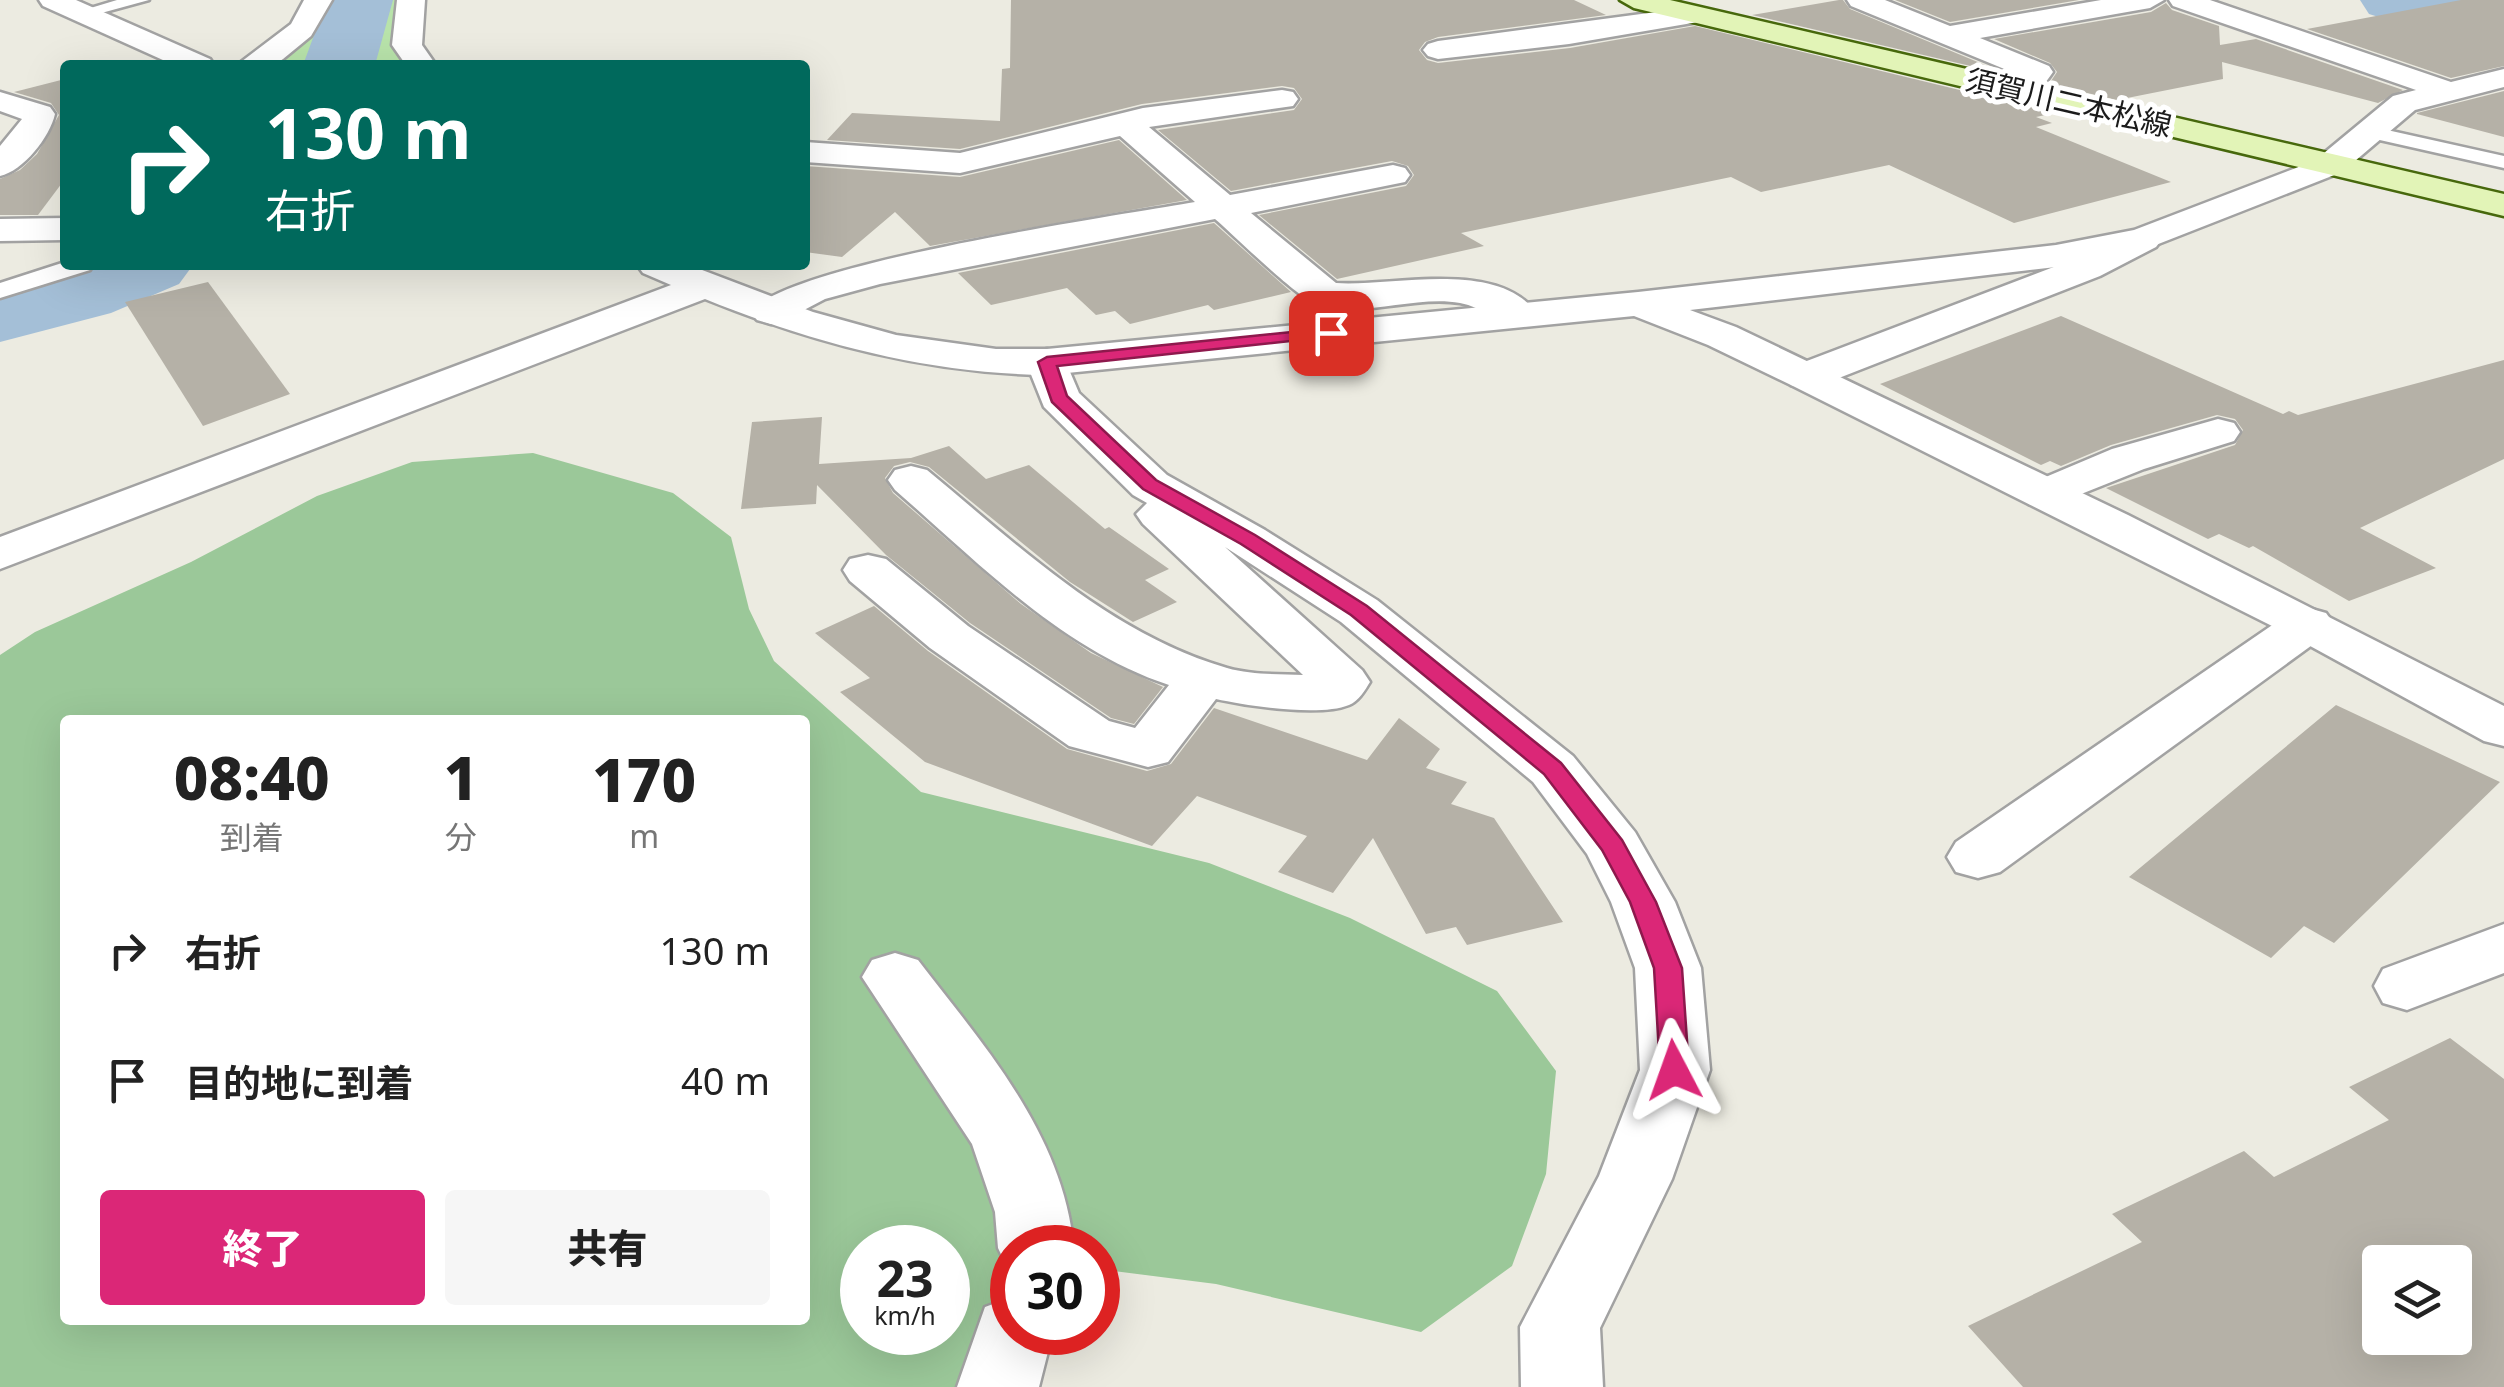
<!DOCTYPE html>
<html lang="ja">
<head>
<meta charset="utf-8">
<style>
  :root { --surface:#fff; --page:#f6f6f6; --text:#222; --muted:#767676; --accent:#db2777 }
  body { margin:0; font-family:"Noto Sans","Noto Sans JP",sans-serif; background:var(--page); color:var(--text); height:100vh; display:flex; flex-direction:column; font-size:38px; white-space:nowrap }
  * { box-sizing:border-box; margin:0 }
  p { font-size:32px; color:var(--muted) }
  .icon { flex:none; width:55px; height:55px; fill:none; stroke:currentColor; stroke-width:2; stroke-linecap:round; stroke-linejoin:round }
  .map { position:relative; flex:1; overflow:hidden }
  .side { position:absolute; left:60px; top:715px; width:750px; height:610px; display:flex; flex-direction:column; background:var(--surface); border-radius:10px; box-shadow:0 10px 40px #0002 }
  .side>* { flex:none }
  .banner { position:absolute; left:60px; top:60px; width:750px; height:210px; border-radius:10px; box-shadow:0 10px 40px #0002; background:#00695c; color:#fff; overflow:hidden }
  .fabs { position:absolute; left:2362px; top:1245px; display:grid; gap:20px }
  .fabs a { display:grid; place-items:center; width:110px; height:110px; border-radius:10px; background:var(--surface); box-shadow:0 10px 40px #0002; font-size:50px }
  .speed { position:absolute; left:840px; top:1225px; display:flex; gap:20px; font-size:50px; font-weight:700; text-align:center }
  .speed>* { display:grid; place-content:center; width:130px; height:130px; border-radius:50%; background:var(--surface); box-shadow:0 10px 40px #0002; line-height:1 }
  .speed small { font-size:25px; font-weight:400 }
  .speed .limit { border:15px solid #d22; background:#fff; color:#111 }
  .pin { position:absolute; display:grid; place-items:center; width:85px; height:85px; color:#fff; margin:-42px; border-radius:20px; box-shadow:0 5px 15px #0006 }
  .me { position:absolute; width:110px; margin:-55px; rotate:356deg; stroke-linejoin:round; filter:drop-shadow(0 0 8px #0008) }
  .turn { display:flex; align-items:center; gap:35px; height:210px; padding:0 40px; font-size:45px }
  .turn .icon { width:130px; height:130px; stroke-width:2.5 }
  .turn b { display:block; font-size:70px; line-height:85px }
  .eta { display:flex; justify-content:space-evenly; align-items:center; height:170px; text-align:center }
  .eta b { font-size:60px; font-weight:800; line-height:70px }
  .cta { display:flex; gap:20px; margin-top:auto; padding:20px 40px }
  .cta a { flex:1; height:115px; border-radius:10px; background:var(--accent); color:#fff; font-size:40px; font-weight:800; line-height:115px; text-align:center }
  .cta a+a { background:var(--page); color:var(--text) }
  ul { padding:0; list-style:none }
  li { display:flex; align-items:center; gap:30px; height:130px; padding:0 40px }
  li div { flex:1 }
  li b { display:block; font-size:38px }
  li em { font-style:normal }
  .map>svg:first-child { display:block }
  .grass { fill:#b8e3aa }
  .forest { fill:#9bc899; fill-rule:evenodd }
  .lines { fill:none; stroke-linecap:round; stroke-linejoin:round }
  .river { fill:#a4bfd7; fill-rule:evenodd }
  .building { fill:#b5b1a7; fill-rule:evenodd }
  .service-casing { stroke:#a2a2a2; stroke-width:5 }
  .minor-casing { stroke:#a2a2a2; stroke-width:5 }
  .tertiary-casing { stroke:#a2a2a2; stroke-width:5 }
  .secondary-casing { stroke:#47680c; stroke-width:5 }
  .service { fill:#fff; fill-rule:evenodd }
  .minor { fill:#fff; fill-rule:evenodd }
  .tertiary { fill:#fff; fill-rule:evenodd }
  .secondary { fill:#e2f4b7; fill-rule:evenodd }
  .route { fill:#db2777; stroke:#8e194d; stroke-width:2.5 }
  .labels { text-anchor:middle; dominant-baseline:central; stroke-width:10; stroke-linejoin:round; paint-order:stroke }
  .far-street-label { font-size:30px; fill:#1b1b1b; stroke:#fff }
</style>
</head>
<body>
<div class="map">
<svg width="2504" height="1387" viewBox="0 0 2504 1387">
  <rect width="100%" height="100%" fill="#ecebe1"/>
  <path class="grass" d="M318,0H411L421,65H252Z"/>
  <path class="forest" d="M533,453L673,493L731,537L749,609L774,661L921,792L1209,863L1350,918L1497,991L1556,1071L1546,1174L1512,1266L1421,1332L1216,1284L1098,1269V1248H1012V1324L958,1387H0V655L35,632L191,562L317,496L412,462ZM65,720H805V1320H65ZM862,1248H948V1332H862Z"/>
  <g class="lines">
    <g class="river">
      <path d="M327,0H393L375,65H303Z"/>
      <path d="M2360,0H2463L2504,13V56L2369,14Z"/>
      <path d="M65,265H193L179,284L111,313L0,342V284Z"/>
    </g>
  </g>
  <g class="building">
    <path d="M1011,0H1574L1606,15L1438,37L1425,42L1419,50L1427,60L1438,63L1570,48L1695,26L2055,113L2036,117L2052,123L2036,127L2171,182L2014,223L1889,165L1761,192L1731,177L1461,233L1484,246L1337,279L1259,215L1406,186L1414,175L1408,166L1392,161L1231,191L1158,130L1294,110L1302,99L1294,88L1282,86L1142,104L960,149L827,140L852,113L1000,121L1002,69L1010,68Z"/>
    <path d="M1839,0H1843L1850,9L2009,75L1752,15Z"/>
    <path d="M1895,0H2079L1950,22Z"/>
    <path d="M2461,0H2504V66L2451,78L2307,29Z"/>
    <path d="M2166,3L2172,10L2219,26L2220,45L2256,39L2403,90L2378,103L2222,62L2223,79L2117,100L2049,84L2057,72L2050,63L1994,39L2151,12Z"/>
    <path d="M65,79V179L38,215H0V179L20,170L37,154L59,115L51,103L14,92Z"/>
    <path d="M2504,91V137L2417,114V113Z"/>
    <path d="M1119,140L1187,200L930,246L895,212L842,257L805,252V166L960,177Z"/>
    <path d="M1214,223L1291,292L1214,310L1208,305L1130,324L1115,311L1096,315L1067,288L991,305L958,273Z"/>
    <path d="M208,282L290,394L203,426L125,302Z"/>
    <path d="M2061,316L2283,414L2289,411L2298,415L2504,360V459L2360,528L2436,568L2349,601L2253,546L2249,548L2219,534L2208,539L2106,488L2235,445L2243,430L2235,419L2217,415L2111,445L2061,466L2050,461L2041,465L1880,384Z"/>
    <path d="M822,417L819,464L911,458L949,446L986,479L1029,465L1105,529L1109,527L1169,569L1145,580L1177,602L1133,622L1070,582L929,467L910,462L894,466L885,478L893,493L1021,604L1091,653L1163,687L1134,724L1111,718L970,623L886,555L817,485L816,504L741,509L752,422Z"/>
    <path d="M874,606L928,651L1067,749L1147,771L1171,764L1214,708L1367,760L1399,718L1440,749L1426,768L1467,782L1451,804L1494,818L1563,922L1467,945L1456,927L1426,934L1373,838L1333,893L1278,872L1307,836L1197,796L1152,846L925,762L840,692L870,678L815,633Z"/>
    <path d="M2336,705L2500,782L2334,943L2304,926L2271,958L2129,877Z"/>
    <path d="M2450,1038L2504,1079V1387H2023L1968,1326L2142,1242L2112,1214L2244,1151L2274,1177L2389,1120L2349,1087ZM2380,1262H2455V1338H2380Z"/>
  </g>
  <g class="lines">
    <defs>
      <g id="service">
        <path d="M117,0H149L83,18L74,13Z"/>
        <path d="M2369,126L2504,156V168L2362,136L2359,132Z"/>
        <path d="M65,262L93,265L90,270L0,298V283Z"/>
      </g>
      <g id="minor">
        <path d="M304,0H332L311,36L283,59L274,65H237L291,24Z"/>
        <path d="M397,0H425L422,45L436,65H406L392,45Z"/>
        <path d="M1847,0H1885L1950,26L2101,0H2164L2150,8L1980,38L2049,66L2053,72C2041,89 2033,103 2011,98L2006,91L2019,75L1851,6Z"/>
        <path d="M2169,0H2210L2451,82L2504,69V87L2415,110L2342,172L2330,175L2318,172L2313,165L2318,158L2393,96L2416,90L2173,6Z"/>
        <path d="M1694,7L1704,9L1708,15L1704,21L1569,44L1438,59L1428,56L1423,50L1428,44L1438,41Z"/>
        <path d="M1282,90L1293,92L1298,99L1293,106L1149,127L1230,195L1393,165L1405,168L1410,175L1405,182L1251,213L1336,283C1391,287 1499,258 1537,314L1531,322C1502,330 1487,308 1460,303C1413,295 1360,320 1315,303C1295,296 1236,237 1215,219L880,284L825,299L785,320L771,324L757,320L751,312C784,264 1121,215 1195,202L1120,136L960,173L805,162V142L960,153L1143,108Z"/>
        <path d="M0,92L50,107L55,114C50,137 23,171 0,176V146L22,119L0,111Z"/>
        <path d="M65,218V240L0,241V219Z"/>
        <path d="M2143,228L2156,231L2162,239L2156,247L2100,276L1821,385L1806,389L1791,385L1785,376L1791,367L2072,260Z"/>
        <path d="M1047,349L1062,353L1079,393L1167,475L1265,530L1377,600L1573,756L1635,832L1675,902L1701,968L1710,1070L1672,1179L1600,1328L1603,1387H1521L1520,1327L1599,1176L1640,1070L1635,968L1611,902L1587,854L1533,782L1341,622L1225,547L1362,670L1370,682C1365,690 1359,701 1349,705C1320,717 1248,706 1216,699L1168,762L1148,767L1069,746L930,648L850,581L843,570L850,559L868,555L886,559L968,626L1109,721L1135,728L1169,685C1062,650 978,562 895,490L888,480L895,470L911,466L927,470C1019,546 1110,634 1227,668C1251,675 1279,674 1303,675L1143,524L1136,514L1147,503L1133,495L1044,407L1026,362L1032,353Z"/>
        <path d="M2218,419L2234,423L2240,432L2234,441L2144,469L2046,508L2029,504L2022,494L2029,484L2112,449Z"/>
        <path d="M2308,608L2326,613L2334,624L2326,635L2000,872L1978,878L1956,872L1947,857L1956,842L2290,613Z"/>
        <path d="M2504,924V973L2407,1010L2383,1003L2374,986L2383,969Z"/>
        <path d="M895,953L918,960C985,1047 1063,1134 1074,1248H1012V1272L1009,1271L998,1248L995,1212L972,1144L862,977L872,960Z"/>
        <path d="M1012,1297V1332H1053L1039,1387H957L985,1307Z"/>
      </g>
      <g id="tertiary">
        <path d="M39,0H76L210,59L214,65H174L43,6Z"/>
        <path d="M2330,155L2342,158L2347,165L2342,172L2143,250L2056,267L1690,310L1736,327L2128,515L2504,706V746L2484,741L2290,635L1791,385L1708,345L1634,316L1047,375C927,373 816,344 705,299L0,569V537L671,285L643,273L637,265H689L813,312L896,335L996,349H1047L1638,292L2056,245L2134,230Z"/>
      </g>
      <path id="secondary" d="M1620,0H1670L2504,194V216L1634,8Z"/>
    </defs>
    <use href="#service" class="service-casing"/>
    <use href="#minor" class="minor-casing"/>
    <use href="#tertiary" class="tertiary-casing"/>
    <use href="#secondary" class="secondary-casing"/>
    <use href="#service" class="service"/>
    <use href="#minor" class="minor"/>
    <use href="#tertiary" class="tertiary"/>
    <use href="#secondary" class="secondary"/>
  </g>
  <path class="route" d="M1331,328L1337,329V336L1057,366L1067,396L1156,480L1255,535L1367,606L1561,763L1622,840L1656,902L1682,968L1689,1070L1685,1078L1674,1081L1664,1078L1660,1070L1654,968L1630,902L1602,850L1544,774L1351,615L1241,544L1143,489L1052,402L1038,362L1047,357Z"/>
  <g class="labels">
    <g class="far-street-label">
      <text transform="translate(2069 102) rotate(13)">須賀川二本松線</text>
    </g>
  </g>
</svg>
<div class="fabs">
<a><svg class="icon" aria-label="layers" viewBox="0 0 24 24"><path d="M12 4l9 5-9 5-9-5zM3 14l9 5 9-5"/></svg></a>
</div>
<div class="speed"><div>23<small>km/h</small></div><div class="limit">30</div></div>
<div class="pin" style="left:1331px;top:333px;background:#d93025"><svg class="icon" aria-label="arrive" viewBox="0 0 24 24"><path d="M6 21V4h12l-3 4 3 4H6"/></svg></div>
<svg class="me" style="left:1674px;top:1070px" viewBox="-20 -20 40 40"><path d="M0-17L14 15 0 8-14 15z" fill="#db2777" stroke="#fff" stroke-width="4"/></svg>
<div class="banner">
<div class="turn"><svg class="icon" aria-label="right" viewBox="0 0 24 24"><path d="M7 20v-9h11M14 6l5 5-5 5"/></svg><div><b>130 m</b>右折</div></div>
</div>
<section class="side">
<div class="eta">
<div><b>08:40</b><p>到着</p></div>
<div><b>1</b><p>分</p></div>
<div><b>170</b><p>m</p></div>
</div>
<ul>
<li><svg class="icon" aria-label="right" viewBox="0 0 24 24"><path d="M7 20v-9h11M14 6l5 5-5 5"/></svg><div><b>右折</b></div><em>130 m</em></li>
<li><svg class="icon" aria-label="arrive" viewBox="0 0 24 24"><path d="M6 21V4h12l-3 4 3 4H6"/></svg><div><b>目的地に到着</b></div><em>40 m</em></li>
</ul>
<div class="cta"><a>終了</a><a>共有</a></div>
</section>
</div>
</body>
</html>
